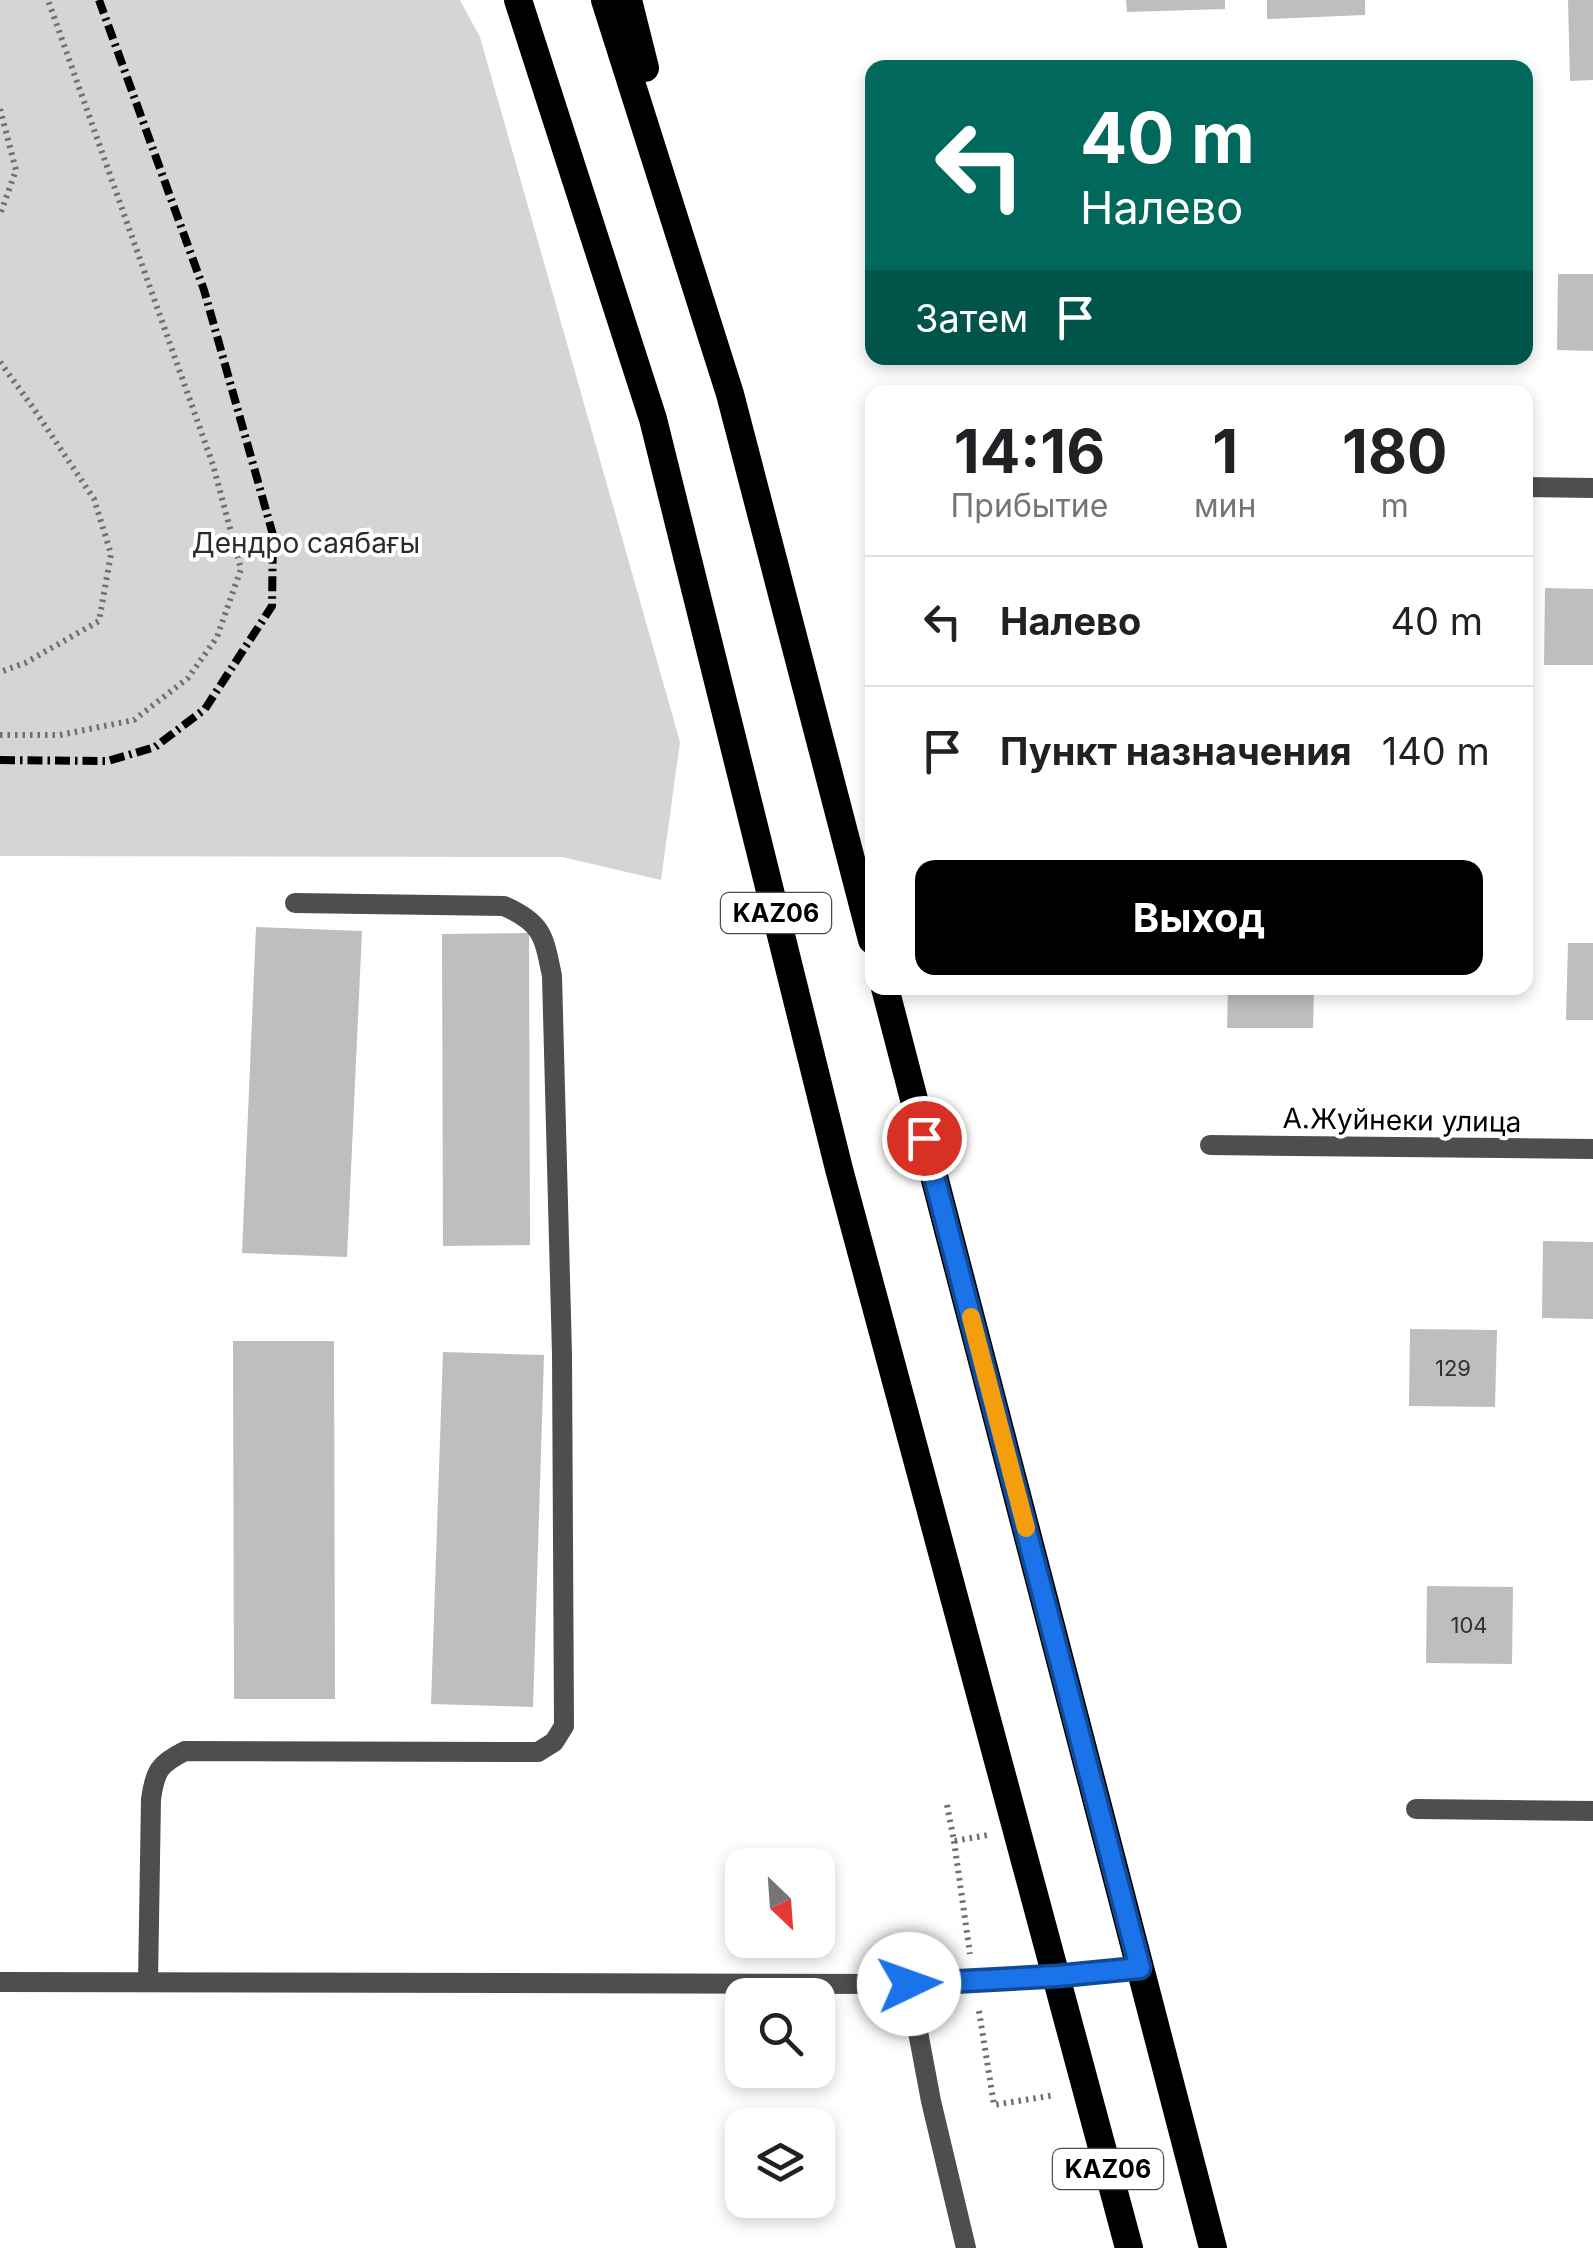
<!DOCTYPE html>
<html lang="ru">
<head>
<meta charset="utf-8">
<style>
  :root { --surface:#fff; --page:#f2f2f2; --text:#202124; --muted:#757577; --line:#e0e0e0; --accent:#000 }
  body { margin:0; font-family:Inter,sans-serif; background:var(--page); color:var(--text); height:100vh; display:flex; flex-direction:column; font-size:38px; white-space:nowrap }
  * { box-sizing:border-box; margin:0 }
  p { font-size:32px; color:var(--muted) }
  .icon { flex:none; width:55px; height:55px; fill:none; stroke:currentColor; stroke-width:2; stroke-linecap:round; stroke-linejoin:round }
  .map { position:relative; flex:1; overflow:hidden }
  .sheet { position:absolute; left:865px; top:385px; width:668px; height:610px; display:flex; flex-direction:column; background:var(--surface); border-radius:20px; box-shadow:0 5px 15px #0003 }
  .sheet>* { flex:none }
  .guide { position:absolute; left:865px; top:60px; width:668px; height:305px; border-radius:20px; box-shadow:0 5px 15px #0003; background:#00695c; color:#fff; overflow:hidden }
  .needle { width:65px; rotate:155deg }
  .buttons { position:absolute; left:725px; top:1848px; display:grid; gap:20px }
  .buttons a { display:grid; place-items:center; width:110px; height:110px; border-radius:20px; background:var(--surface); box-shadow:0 5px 15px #0003; font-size:50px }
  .pin { position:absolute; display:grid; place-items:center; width:85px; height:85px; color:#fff; margin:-42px; border:5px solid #fff; border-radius:50%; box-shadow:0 2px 10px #0007 }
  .me { position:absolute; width:110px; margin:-55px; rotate:87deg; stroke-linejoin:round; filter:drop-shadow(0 0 8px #0008) }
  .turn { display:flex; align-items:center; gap:35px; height:210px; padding:0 50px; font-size:45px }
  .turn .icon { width:130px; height:130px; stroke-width:2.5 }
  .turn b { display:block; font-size:70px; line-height:85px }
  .then { display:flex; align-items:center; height:95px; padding:0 50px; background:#0003; gap:20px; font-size:38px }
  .eta { display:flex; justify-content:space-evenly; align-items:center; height:170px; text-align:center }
  .eta b { font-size:60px; font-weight:700; line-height:70px }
  .primary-button { display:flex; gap:20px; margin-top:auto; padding:20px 50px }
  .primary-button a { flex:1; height:115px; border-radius:20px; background:var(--accent); color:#fff; font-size:40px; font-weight:700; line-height:115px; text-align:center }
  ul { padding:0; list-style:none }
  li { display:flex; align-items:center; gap:30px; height:130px; padding:0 50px; border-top:2px solid var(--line) }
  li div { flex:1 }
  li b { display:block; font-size:38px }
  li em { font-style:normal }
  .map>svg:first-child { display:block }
  .green { fill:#d5d5d5 }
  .building { fill:#bebebe }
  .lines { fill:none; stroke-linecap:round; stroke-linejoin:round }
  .path { stroke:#707070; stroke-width:6; stroke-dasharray:2.5 5; stroke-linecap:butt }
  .minor { stroke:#4e4e4e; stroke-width:20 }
  .trunk { stroke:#000; stroke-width:28 }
  .rail { stroke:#000; stroke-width:8; stroke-dasharray:15 5 2.5 5; stroke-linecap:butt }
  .route-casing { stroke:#114b97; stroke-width:25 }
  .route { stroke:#1a73e8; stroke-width:18 }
  .slow { stroke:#f59e0b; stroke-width:18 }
  .labels { text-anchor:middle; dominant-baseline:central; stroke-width:8; stroke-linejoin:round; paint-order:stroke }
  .number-label { font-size:22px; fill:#303030 }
  .shield { fill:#fff; stroke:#4c4c4c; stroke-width:2.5 }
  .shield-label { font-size:25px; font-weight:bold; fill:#000 }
  .park-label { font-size:28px; fill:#2c2c2c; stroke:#fff }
  .street-label { font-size:28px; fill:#000; stroke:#fff }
</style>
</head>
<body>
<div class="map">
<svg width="1593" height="2248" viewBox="0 0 1593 2248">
  <rect width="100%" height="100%" fill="#fff"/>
  <path class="green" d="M0,0H460L480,37L680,742L661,880L562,857L0,856Z"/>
  <g class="building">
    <path d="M1126,0H1225V9L1127,12Z"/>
    <path d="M1267,0H1365V15L1267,19Z"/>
    <path d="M1568,0H1593V80L1570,81Z"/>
    <path d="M1558,274H1593V351L1557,350Z"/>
    <path d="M1545,588L1593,589V665H1544Z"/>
    <path d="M256,927L362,931L347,1257L242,1253Z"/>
    <path d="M529,933L530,1245L443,1246L442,934Z"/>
    <path d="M1568,943H1593V1020H1566Z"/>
    <path d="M1228,988H1314L1313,1028H1227Z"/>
    <path d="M1543,1241L1593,1242V1319L1542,1318Z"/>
    <path d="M1410,1329L1497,1330L1495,1407L1409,1406Z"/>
    <path d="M233,1341H334L335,1699H234Z"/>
    <path d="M443,1352L544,1355L533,1707L431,1704Z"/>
    <path d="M1427,1586L1513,1587L1512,1664L1426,1663Z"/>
  </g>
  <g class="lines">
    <g class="path">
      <path d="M0,109L16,170L0,215"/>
      <path d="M0,362L34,409L94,499L111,554L99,621L25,663L0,672"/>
      <path d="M0,735H60L134,720L188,678L217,637L241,569L213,465L48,0"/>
      <path d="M947,1805L954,1841L988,1835"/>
      <path d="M954,1841L970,1954"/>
      <path d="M979,2011L994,2105L1055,2095"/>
    </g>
    <g class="minor">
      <path d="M1525,487L1593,488"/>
      <path d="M1210,1145L1593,1149"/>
      <path d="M1416,1809L1593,1811"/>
      <path d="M0,1982L909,1984L1058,1976L1140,1968"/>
      <path d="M148,1982L151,1799C155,1771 159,1764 185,1751L538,1752L554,1742L564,1726L562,1354L552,976C544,937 543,923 504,906L295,903"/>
      <path d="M909,1984L931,2101L966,2248"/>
    </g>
    <g class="trunk">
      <path d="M518,0L653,419L839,1169L1129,2248"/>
      <path d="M605,0L730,394L872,940"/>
      <path d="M628,0L645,68"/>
      <path d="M885,988L1213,2248"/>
    </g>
    <path class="rail" d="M0,760L108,761L155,747L205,709L272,606L273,535L204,290L99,0"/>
  </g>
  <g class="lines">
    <defs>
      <path id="route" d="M909,1984L1058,1976L1140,1968L924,1138"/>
    </defs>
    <use href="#route" class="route-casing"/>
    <use href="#route" class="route"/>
    <path class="slow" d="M971,1317L1026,1528"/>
  </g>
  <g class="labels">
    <g class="number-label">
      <text x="1453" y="1368">129</text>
      <text x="1469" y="1625">104</text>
    </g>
    <g class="shield">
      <rect x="721" y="893" width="110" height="40" rx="8"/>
      <rect x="1053" y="2149" width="110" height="40" rx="8"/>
    </g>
    <g class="shield-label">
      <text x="776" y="913">KАZ06</text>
      <text x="1108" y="2169">KАZ06</text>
    </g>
    <g class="park-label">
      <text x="306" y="543">Дендро саябағы</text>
    </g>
    <g class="street-label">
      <text transform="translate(1402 1120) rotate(1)">А.Жуйнеки улица</text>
    </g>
  </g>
</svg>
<div class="buttons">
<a><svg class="needle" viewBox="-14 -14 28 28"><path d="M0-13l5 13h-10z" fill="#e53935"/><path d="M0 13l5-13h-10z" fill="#757577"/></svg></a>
<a><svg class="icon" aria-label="search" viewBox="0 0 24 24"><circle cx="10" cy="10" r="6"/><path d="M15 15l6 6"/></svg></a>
<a><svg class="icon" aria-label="layers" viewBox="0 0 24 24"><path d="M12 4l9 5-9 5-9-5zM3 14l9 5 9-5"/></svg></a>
</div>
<div class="pin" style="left:924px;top:1138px;background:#d93025"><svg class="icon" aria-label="arrive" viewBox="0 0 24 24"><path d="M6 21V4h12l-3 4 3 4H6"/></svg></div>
<svg class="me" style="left:909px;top:1984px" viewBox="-20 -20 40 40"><circle r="19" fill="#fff"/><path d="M0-13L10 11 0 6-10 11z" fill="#1a73e8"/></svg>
<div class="guide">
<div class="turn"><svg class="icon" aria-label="left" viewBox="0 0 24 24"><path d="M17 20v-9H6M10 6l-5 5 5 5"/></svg><div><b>40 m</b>Налево</div></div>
<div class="then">Затем<svg class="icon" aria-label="arrive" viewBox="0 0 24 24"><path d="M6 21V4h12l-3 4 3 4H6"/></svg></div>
</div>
<section class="sheet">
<div class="eta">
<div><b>14:16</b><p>Прибытие</p></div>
<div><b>1</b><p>мин</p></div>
<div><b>180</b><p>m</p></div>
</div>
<ul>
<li><svg class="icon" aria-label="left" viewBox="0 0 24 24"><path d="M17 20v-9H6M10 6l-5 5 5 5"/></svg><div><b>Налево</b></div><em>40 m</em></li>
<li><svg class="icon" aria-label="arrive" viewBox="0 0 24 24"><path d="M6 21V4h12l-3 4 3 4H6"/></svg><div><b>Пункт назначения</b></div><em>140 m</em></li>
</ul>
<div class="primary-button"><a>Выход</a></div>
</section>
</div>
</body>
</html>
